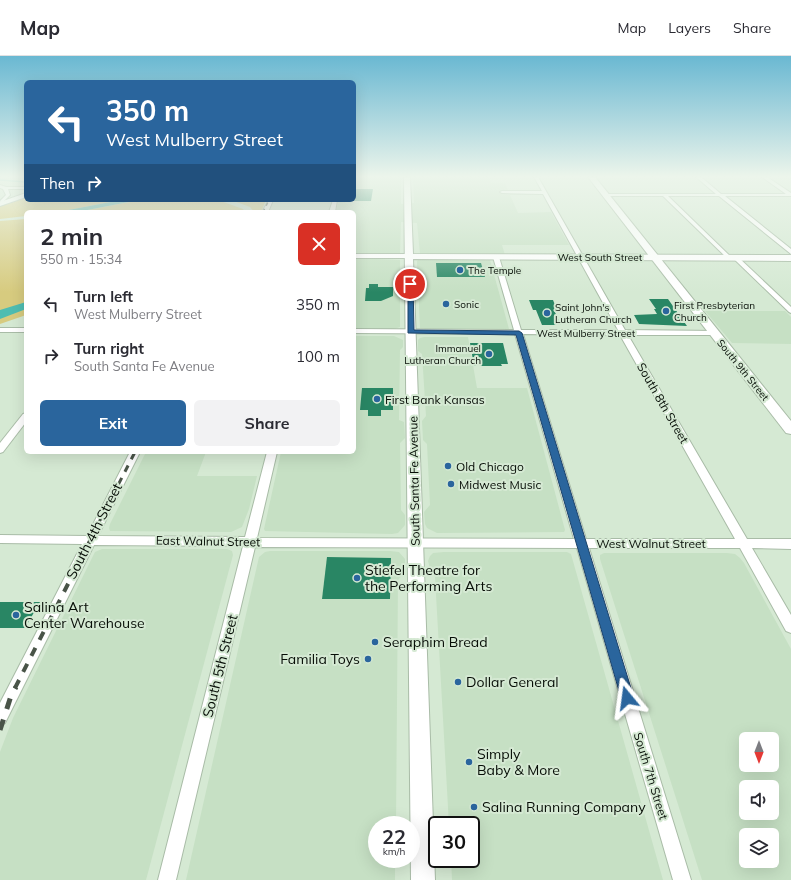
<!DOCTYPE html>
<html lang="en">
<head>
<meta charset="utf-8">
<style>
  :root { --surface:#fff; --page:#f2f2f3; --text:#2b2b33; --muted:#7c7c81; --line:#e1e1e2; --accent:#2a659d }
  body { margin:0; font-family:Mulish,sans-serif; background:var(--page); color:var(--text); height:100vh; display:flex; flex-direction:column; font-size:15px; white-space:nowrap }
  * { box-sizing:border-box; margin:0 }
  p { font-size:13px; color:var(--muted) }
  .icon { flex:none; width:22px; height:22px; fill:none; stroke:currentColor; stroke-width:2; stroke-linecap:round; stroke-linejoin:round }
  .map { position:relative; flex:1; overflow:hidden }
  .details { position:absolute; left:24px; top:154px; width:332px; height:244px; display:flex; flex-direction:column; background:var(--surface); border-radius:6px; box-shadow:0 4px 16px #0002 }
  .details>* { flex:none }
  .top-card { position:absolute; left:24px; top:24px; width:332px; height:122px; border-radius:6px; box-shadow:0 4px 16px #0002; background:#2a659d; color:#fff; overflow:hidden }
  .needle { width:26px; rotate:180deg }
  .tools { position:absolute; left:739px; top:676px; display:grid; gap:8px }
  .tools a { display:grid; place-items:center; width:40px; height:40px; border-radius:6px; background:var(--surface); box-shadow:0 4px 16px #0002; font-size:20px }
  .speed { position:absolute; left:368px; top:760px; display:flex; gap:8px; font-size:20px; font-weight:700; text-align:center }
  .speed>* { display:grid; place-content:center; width:52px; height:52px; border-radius:50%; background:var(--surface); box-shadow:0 4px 16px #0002; line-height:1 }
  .speed small { font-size:10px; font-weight:400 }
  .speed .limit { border:2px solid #111; border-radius:6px; background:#fff; color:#111 }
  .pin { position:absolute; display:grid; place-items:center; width:34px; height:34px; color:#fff; margin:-17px; border:2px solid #fff; border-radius:50%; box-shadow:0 1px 4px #0007 }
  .me { position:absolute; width:44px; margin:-22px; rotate:344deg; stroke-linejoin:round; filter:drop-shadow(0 0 3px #0008) }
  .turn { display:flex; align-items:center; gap:14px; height:84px; padding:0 16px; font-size:18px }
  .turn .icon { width:52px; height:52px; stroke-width:2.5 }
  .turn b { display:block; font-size:28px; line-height:34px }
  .then { display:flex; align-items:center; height:38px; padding:0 16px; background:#0003; gap:8px; font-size:15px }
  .round { display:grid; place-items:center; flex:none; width:42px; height:42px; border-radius:6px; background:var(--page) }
  .head { display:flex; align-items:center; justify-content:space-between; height:68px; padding:0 16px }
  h1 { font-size:24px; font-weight:700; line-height:30px }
  .button { display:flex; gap:8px; margin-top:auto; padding:8px 16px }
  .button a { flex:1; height:46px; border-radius:6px; background:var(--accent); color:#fff; font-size:16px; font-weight:700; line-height:46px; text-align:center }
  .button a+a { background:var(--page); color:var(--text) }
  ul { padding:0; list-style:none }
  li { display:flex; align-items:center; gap:12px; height:52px; padding:0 16px }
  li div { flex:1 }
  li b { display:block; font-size:15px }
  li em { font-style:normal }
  header { display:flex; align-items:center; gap:24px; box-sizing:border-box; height:56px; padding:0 20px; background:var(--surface); border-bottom:1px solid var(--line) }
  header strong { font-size:19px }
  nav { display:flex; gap:22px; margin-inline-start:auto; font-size:14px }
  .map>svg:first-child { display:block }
  .built { fill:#c6e0c4; fill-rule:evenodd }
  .green { fill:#d7cb7f }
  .water { fill:#4ebdb2 }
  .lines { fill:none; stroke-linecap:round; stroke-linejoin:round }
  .stream { stroke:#4ebdb2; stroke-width:1.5 }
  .building { fill:#298664 }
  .street-casing { stroke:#a9bca7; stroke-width:2 }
  .secondary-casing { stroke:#a9bca7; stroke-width:2 }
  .primary-casing { stroke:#a9bca7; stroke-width:2 }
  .street { fill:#fff; fill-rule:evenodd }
  .secondary { fill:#fff; fill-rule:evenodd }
  .primary { fill:#fff; fill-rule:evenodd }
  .rail-far3 { stroke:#495448; stroke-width:1.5; stroke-dasharray:3.5 3.5; stroke-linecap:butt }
  .rail-far2 { stroke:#495448; stroke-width:3; stroke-dasharray:7 7; stroke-linecap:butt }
  .rail-far1 { stroke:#495448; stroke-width:4; stroke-dasharray:9 9; stroke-linecap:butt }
  .rail { stroke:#495448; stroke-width:5; stroke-dasharray:11 11; stroke-linecap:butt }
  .route { fill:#2a659d; stroke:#1b4266 }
  .poi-dot { fill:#2a659d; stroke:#d5e9d3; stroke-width:1.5 }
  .labels { text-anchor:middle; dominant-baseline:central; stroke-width:4; stroke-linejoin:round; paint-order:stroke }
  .far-street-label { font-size:10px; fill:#070e07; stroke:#d5e9d3 }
  .far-poi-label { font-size:10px; fill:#070e07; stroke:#d5e9d3; text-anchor:start }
  .poi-label { font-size:12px; fill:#070e07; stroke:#d5e9d3; text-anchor:start }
  .street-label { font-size:12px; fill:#070e07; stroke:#d5e9d3 }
  .near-street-label { font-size:14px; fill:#070e07; stroke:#d5e9d3 }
  .near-poi-label { font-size:14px; fill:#070e07; stroke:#d5e9d3; text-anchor:start }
</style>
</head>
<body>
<header>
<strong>Map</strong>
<nav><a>Map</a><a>Layers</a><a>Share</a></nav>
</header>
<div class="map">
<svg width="791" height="824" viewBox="0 0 791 824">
  <rect width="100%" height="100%" fill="#d5e9d3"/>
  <g class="built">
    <path d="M354,121H401V148L414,147L413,121H489L491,127H505L508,134H538L541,139H510L518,157L551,156L569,189H502L505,199L420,198L417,167L401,166L400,197L354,199V156H336L339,144H354Z"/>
    <path d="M354,202L400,204V271L394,273H354L356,242H354Z"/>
    <path d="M419,203H485L490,204L509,273H426L420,272L417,205Z"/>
    <path d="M705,255H785L791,261V288L732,287Z"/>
    <path d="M354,280H394L403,284V291L400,294L399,364L404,366L405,382L400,387L401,454L405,459V469L398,477L392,478L265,475L264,473L281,396H354Z"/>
    <path d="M424,281H468L477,332H527L565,474L564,476L437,477L427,472L425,468L424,456L430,449L427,388L423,384L422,365L426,360L422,298L418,295V284L420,282Z"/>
    <path d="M146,396H206L197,420H257L249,453L242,471L231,476L110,475L109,472L110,468Z"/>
    <path d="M102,493H227L232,495L233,499L146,824H0V696L13,662L93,500L95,496Z"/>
    <path d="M270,495H390L399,496L405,503V516L398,524L396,769H377V803H395V824H186L259,501L265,496Z"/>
    <path d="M444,496H567L571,498L663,824H452L451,803H471V769H449L435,521L431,516L428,505L430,500L433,497Z"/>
    <path d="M604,497H727L735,498L740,502L744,507L791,593V824H702L600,503V499ZM746,683H772V709H746ZM746,731H772V757H746ZM746,779H772V805H746Z"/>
  </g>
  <g class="green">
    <path d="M26,141V144H122L57,156H26V160L0,163V150Z"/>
    <path d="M140,144H218L243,153L245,156H77Z"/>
    <path d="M231,144H266L261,156H254L250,151Z"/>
    <path d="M26,163V259L0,268V165Z"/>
  </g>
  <g class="water">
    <path d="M121,144H139L77,156H58Z"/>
    <path d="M26,246V253L0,263V254Z"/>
  </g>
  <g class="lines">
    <path class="stream" d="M0,124L26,126"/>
  </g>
  <g class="building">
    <path d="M354,133H373L371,145H354Z"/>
    <path d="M436,207H481L485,221H437Z"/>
    <path d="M369,228H378V231H393V240L381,245H365L366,232H369Z"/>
    <path d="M649,243H668L687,270L639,268L634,259L657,258L654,253H656Z"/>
    <path d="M529,244H553L557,254H554L561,269H542L536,254H533Z"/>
    <path d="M470,287H503L508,308H501L502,310H474Z"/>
    <path d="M362,332H393V354H381V360H368V354H360Z"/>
    <path d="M327,501L391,502L390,543H322Z"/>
    <path d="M0,546H40L25,572H0Z"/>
  </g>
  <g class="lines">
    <defs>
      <g id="street">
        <path d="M534,121H538L625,274L717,275L718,277L714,279H628L747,483H791V493L752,492L791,559V577L786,575L740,492H589L691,824H673L577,492L255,491L176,824H158L243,490L94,489L5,667L0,669V647L82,488L0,487V479L87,480L130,396H140L98,480L245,481L267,396H277L257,482L574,483L515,278L354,277V273L514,274L493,201L496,199L499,201L521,274H618L543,138L502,137L500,136L502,135H542ZM523,278L620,279L735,483H586Z"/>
        <path d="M696,121H701L721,138H786L762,121H767L791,137V140H725L791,193V198L719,140H668L731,201V203L729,204L663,140H605L603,139L605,138H716Z"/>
        <path d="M0,129L6,131H26V133H8L10,139L1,148L0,145L6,139L3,133L0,132Z"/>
        <path d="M269,144H273L268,156H262Z"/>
        <path d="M333,144H337L335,156H329Z"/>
        <path d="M354,198H409L412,200L409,202H354Z"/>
        <path d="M734,201H738L791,251V257L789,256L734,203Z"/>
        <rect x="0" y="272" width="26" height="4"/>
        <path d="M26,357V366L3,396L0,397V387L23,358Z"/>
      </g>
      <g id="secondary">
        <path d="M404,121H410L413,198L791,199V205L413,203L435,824H411Z"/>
        <path d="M26,137V141L0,150V146Z"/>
      </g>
      <path id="primary" d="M588,121H595L791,365V378L786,377Z"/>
    </defs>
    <use href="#street" class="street-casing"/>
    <use href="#secondary" class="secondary-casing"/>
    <use href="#primary" class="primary-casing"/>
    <use href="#street" class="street"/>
    <use href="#secondary" class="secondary"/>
    <use href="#primary" class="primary"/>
    <path class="rail-far3" d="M263,156L269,144"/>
    <path class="rail-far2" d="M93,478L135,396"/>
    <path class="rail-far1" d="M15,632L94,477"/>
    <path class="rail" d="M0,674L11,640L16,631"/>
  </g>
  <linearGradient id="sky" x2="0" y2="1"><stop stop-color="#6ab8d2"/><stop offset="0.51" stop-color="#ecf5eb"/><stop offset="1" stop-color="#ecf5eb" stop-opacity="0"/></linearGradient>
  <rect width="791" height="236" fill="url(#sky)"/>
  <path class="route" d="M408,227L413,228L414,274L519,275L522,277L634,642L632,646L627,648L623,646L621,642L516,279L408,277Z"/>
  <g class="poi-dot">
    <circle cx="460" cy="214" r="4"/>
    <circle cx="446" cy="248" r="4"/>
    <circle cx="666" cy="255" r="4"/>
    <circle cx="547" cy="257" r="4"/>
    <circle cx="489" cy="298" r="4"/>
    <circle cx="377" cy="343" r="4"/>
    <circle cx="448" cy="410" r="4"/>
    <circle cx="451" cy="428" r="4"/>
    <circle cx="357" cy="522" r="4"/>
    <circle cx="16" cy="559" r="4"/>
    <circle cx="375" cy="586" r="4"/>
    <circle cx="368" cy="603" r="4"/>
    <circle cx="458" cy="626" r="4"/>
    <circle cx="469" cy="706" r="4"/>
    <circle cx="474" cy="751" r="4"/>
  </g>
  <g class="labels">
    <g class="far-street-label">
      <text x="600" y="201">West South Street</text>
      <text x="586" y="277">West Mulberry Street</text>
      <text transform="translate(743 314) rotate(51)">South 9th Street</text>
    </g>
    <g class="far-poi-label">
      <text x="468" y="214">The Temple</text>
      <text x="454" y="248">Sonic</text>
      <text x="674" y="249">First Presbyterian<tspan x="674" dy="12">Church</tspan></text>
      <text x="555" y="251">Saint John's<tspan x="555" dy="12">Lutheran Church</tspan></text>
      <text x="481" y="292" text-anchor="end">Immanuel<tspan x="481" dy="12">Lutheran Church</tspan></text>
    </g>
    <g class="poi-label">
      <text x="385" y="343">First Bank Kansas</text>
      <text x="456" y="410">Old Chicago</text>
      <text x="459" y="428">Midwest Music</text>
    </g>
    <g class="street-label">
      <text transform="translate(663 347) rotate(60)">South 8th Street</text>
      <text transform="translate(414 425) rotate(-91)">South Santa Fe Avenue</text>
      <text transform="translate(208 485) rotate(1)">East Walnut Street</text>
      <text x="651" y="487">West Walnut Street</text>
      <text transform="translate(651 720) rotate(73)">South 7th Street</text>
    </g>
    <g class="near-street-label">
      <text transform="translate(94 475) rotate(-63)">South 4th Street</text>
      <text transform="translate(220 610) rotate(-76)">South 5th Street</text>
    </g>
    <g class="near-poi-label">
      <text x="365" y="514">Stiefel Theatre for<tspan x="365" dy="16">the Performing Arts</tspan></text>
      <text x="24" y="551">Salina Art<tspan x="24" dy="16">Center Warehouse</tspan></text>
      <text x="383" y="586">Seraphim Bread</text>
      <text x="360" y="603" text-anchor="end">Familia Toys</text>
      <text x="466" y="626">Dollar General</text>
      <text x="477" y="698">Simply<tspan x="477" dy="16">Baby &amp; More</tspan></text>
      <text x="482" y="751">Salina Running Company</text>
    </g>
  </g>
</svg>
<div class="tools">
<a><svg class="needle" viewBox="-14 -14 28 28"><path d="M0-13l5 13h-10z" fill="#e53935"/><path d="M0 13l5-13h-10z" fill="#7c7c81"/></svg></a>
<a><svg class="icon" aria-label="sound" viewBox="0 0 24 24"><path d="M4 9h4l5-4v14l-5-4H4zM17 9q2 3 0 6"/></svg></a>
<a><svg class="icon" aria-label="layers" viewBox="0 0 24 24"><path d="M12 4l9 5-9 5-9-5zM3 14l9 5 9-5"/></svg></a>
</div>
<div class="speed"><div>22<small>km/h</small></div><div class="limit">30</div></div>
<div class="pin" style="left:410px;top:228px;background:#d93025"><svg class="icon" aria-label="arrive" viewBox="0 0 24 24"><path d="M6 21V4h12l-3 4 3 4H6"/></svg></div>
<svg class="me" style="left:627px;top:642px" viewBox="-20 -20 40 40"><path d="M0-17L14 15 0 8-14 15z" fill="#2a659d" stroke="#fff" stroke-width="4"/></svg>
<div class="top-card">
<div class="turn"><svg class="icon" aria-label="left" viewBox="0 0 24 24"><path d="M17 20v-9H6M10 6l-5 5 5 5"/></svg><div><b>350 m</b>West Mulberry Street</div></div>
<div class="then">Then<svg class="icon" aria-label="right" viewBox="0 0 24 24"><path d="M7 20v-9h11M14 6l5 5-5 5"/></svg></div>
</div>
<section class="details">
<div class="head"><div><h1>2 min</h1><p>550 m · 15:34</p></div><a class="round" style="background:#d93025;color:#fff"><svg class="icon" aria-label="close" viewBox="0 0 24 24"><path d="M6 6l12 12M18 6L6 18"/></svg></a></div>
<ul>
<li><svg class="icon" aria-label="left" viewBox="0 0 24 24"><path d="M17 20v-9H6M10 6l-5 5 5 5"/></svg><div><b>Turn left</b><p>West Mulberry Street</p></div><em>350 m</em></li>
<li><svg class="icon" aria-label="right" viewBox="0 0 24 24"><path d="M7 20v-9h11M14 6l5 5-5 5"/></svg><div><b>Turn right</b><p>South Santa Fe Avenue</p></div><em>100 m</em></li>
</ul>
<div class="button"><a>Exit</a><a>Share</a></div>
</section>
</div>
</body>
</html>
